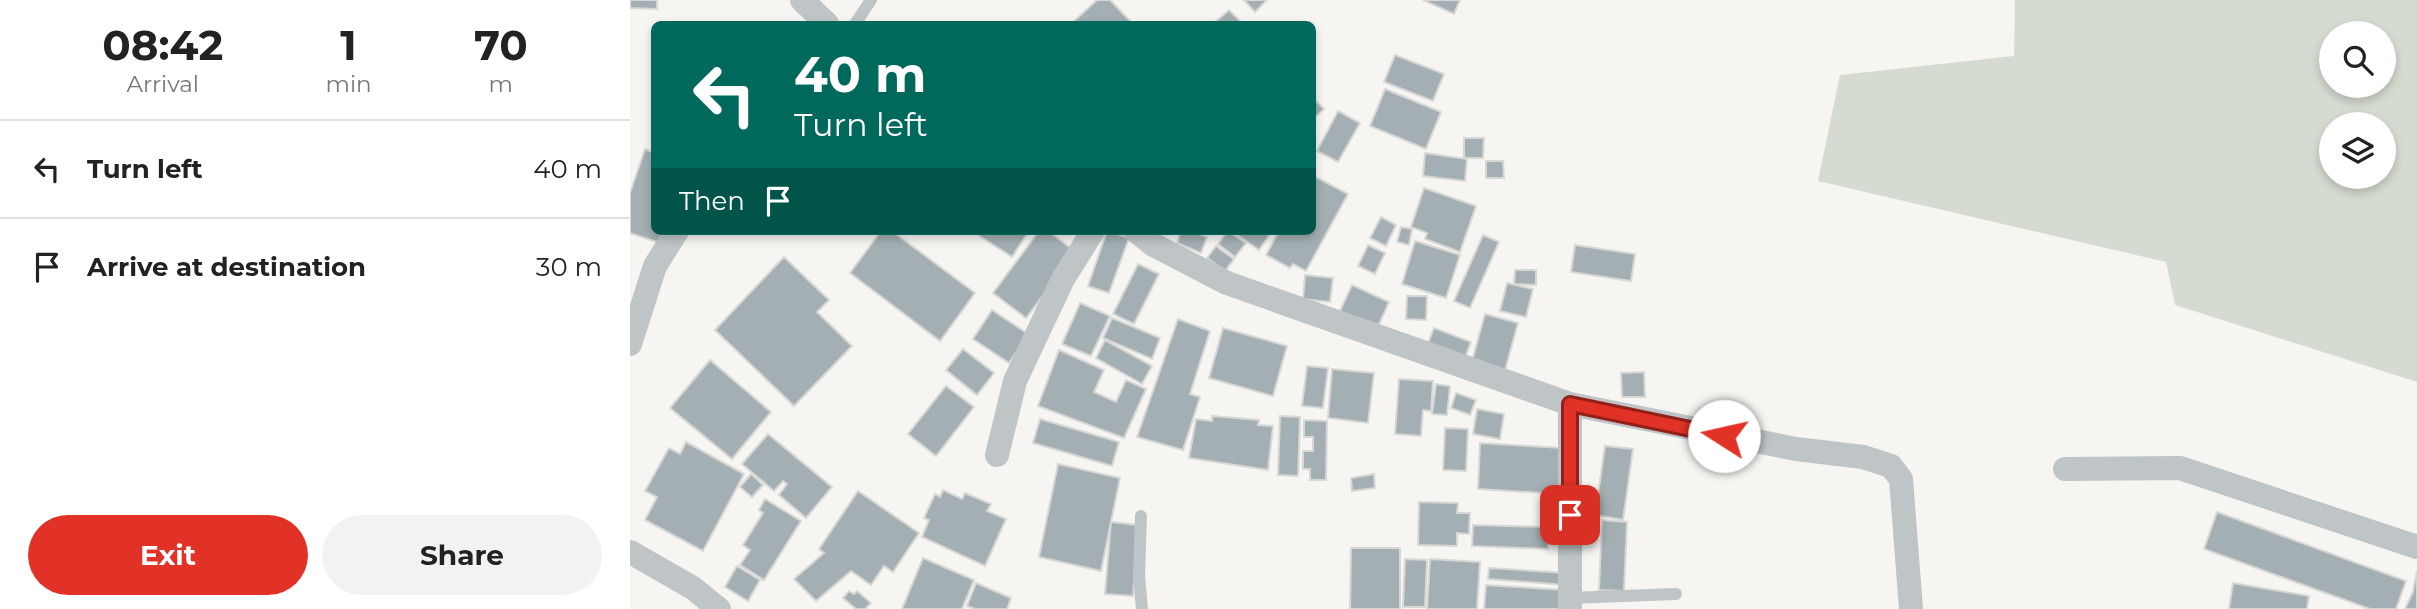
<!DOCTYPE html>
<html lang="en">
<head>
<meta charset="utf-8">
<style>
  :root { --surface:#fff; --page:#f2f2f2; --text:#222; --muted:#767676; --line:#e0e0e0; --accent:#e23126 }
  body { margin:0; font-family:Montserrat,sans-serif; background:var(--page); color:var(--text); height:100vh; display:flex; flex-direction:column; font-size:26px; white-space:nowrap }
  * { box-sizing:border-box; margin:0 }
  p { font-size:23px; color:var(--muted) }
  .icon { flex:none; width:38px; height:38px; fill:none; stroke:currentColor; stroke-width:2; stroke-linecap:round; stroke-linejoin:round }
  .map { position:relative; flex:1; overflow:hidden }
  .details { display:flex; flex-direction:column; background:var(--surface); width:630px }
  .details>* { flex:none }
  .guide { position:absolute; left:21px; top:21px; width:665px; height:214px; border-radius:10px; box-shadow:0 4px 10px #0003; background:#00695c; color:#fff; overflow:hidden }
  .controls { position:absolute; left:1689px; top:21px; display:grid; gap:14px }
  .controls a { display:grid; place-items:center; width:77px; height:77px; border-radius:50%; background:var(--surface); box-shadow:0 4px 10px #0003; font-size:35px }
  .pin { position:absolute; display:grid; place-items:center; width:60px; height:60px; color:#fff; margin:-30px; border-radius:14px; box-shadow:0 4px 10px #0006 }
  .me { position:absolute; width:77px; margin:-38px; rotate:280deg; stroke-linejoin:round; filter:drop-shadow(0 0 5px #0008) }
  .turn { display:flex; align-items:center; gap:24px; height:147px; padding:0 28px; font-size:32px }
  .turn .icon { width:91px; height:91px; stroke-width:2.5 }
  .turn b { display:block; font-size:49px; line-height:60px }
  .then { display:flex; align-items:center; height:66px; padding:0 28px; background:#0003; gap:14px; font-size:26px }
  .eta { display:flex; justify-content:space-evenly; align-items:center; height:119px; text-align:center }
  .eta b { font-size:42px; font-weight:700; line-height:49px }
  .cta { display:flex; gap:14px; margin-top:auto; padding:14px 28px }
  .cta a { flex:1; height:80px; border-radius:42px; background:var(--accent); color:#fff; font-size:28px; font-weight:700; line-height:80px; text-align:center }
  .cta a+a { background:var(--page); color:var(--text) }
  ul { padding:0; list-style:none }
  li { display:flex; align-items:center; gap:21px; height:98px; padding:0 28px; border-top:2px solid var(--line) }
  li div { flex:1 }
  li b { display:block; font-size:26px }
  li em { font-style:normal }
  main { display:flex; flex:1; min-height:0 }
  .map>svg:first-child { display:block }
  .green { fill:#d6dbd1; fill-rule:evenodd }
  .building { fill:#a3afb2; stroke:#d7d7d5; stroke-width:2 }
  .lines { fill:none; stroke-linecap:round; stroke-linejoin:round }
  .service { stroke:#bfc4c6; stroke-width:12 }
  .minor { stroke:#bfc4c6; stroke-width:24 }
  .route-casing { stroke:#932019; stroke-width:18 }
  .route { stroke:#e23126; stroke-width:12 }
</style>
</head>
<body>
<main>
<section class="details">
<div class="eta">
<div><b>08:42</b><p>Arrival</p></div>
<div><b>1</b><p>min</p></div>
<div><b>70</b><p>m</p></div>
</div>
<ul>
<li><svg class="icon" aria-label="left" viewBox="0 0 24 24"><path d="M17 20v-9H6M10 6l-5 5 5 5"/></svg><div><b>Turn left</b></div><em>40 m</em></li>
<li><svg class="icon" aria-label="arrive" viewBox="0 0 24 24"><path d="M6 21V4h12l-3 4 3 4H6"/></svg><div><b>Arrive at destination</b></div><em>30 m</em></li>
</ul>
<div class="cta"><a>Exit</a><a>Share</a></div>
</section>
<div class="map">
<svg width="1787" height="609" viewBox="0 0 1787 609">
  <rect width="100%" height="100%" fill="#f6f5f2"/>
  <path class="green" d="M1385,0H1787V382L1545,305L1536,262L1188,181L1210,75L1384,56ZM1701,33H1754V86H1701ZM1701,124H1754V177H1701Z"/>
  <g class="building">
    <path d="M0,0H27V9L0,8Z"/>
    <path d="M467,0H480L503,24H441Z"/>
    <path d="M614,0H637L625,12Z"/>
    <path d="M793,0H830L824,14Z"/>
    <path d="M599,10L613,24H583Z"/>
    <path d="M765,55L814,74L803,101L754,82Z"/>
    <path d="M755,89L811,112L796,149L740,126Z"/>
    <path d="M682,97L694,109L682,120Z"/>
    <path d="M708,111L730,123L708,162L687,151Z"/>
    <path d="M834,138H854L853,158H834Z"/>
    <path d="M15,149L24,153V231H38L33,244L0,233V193Z"/>
    <path d="M795,153L837,159L835,181L793,176Z"/>
    <path d="M856,161H873L874,178H856Z"/>
    <path d="M682,175L718,194L676,271L663,264L660,268L636,255L649,231H682Z"/>
    <path d="M794,188L846,206L830,252L795,239L797,233L781,227Z"/>
    <path d="M751,217L766,225L756,246L740,238Z"/>
    <path d="M771,227L782,229L779,245L767,242Z"/>
    <path d="M251,231H262L345,293L310,341L220,273Z"/>
    <path d="M342,231H399L382,257Z"/>
    <path d="M409,231H418L446,252L396,318L363,293Z"/>
    <path d="M477,231L499,238L479,293L458,286Z"/>
    <path d="M551,231H562L577,237L571,253L547,243Z"/>
    <path d="M598,231L616,243L605,257L588,244Z"/>
    <path d="M602,231H642L629,250Z"/>
    <path d="M853,235L869,242L840,308L824,301Z"/>
    <path d="M785,241L830,255L816,298L772,284Z"/>
    <path d="M738,245L755,253L745,274L728,266Z"/>
    <path d="M945,245L1005,254L1001,281L941,272Z"/>
    <path d="M586,246L604,259L595,271L577,258Z"/>
    <path d="M154,257L199,300L187,312L222,346L164,406L85,330Z"/>
    <path d="M508,264L529,274L504,324L483,314Z"/>
    <path d="M885,270H906V285L884,284Z"/>
    <path d="M675,275L703,278L700,302L673,299Z"/>
    <path d="M877,283L903,289L896,317L870,311Z"/>
    <path d="M722,285L759,302L747,329L709,313Z"/>
    <path d="M777,296H797L796,320L776,319Z"/>
    <path d="M450,303L480,316L461,356L432,344Z"/>
    <path d="M362,310L398,334L379,363L343,339Z"/>
    <path d="M855,314L888,323L875,370L842,361Z"/>
    <path d="M482,318L530,338L522,359L473,338Z"/>
    <path d="M548,319L580,331L560,394L570,397L553,450L507,437Z"/>
    <path d="M593,328L657,346L643,396L579,378Z"/>
    <path d="M804,328L841,342L834,360L797,346Z"/>
    <path d="M475,340L522,366L512,384L466,358Z"/>
    <path d="M333,349L364,373L347,395L316,370Z"/>
    <path d="M429,350L474,370L464,392L486,402L496,380L516,389L494,438L408,406Z"/>
    <path d="M80,360L141,412L102,459L40,408Z"/>
    <path d="M677,366L698,368L693,408L672,406Z"/>
    <path d="M702,369L744,373L738,423L698,418Z"/>
    <path d="M1014,372L1015,397H992L991,373Z"/>
    <path d="M769,379L803,381L801,411L793,410L791,436L765,434Z"/>
    <path d="M806,384L820,386L817,415L802,414Z"/>
    <path d="M316,386L344,407L306,456L278,434Z"/>
    <path d="M826,393L846,400L840,415L821,408Z"/>
    <path d="M847,409L874,414L870,439L843,434Z"/>
    <path d="M582,416L629,420L628,425L643,426L638,470L559,458L566,419L582,421Z"/>
    <path d="M650,416L670,417L668,476L648,475Z"/>
    <path d="M410,419L489,442L482,466L403,443Z"/>
    <path d="M674,420L697,421L696,480H680V469H673V451H683V437H674Z"/>
    <path d="M815,428L838,429L836,471L813,470Z"/>
    <path d="M138,434L202,487L176,518L149,495L157,484L153,481L144,491L112,464Z"/>
    <path d="M56,442L114,474L73,551L15,520L27,497L15,491L39,448L50,454Z"/>
    <path d="M850,443L933,448L930,494L848,489Z"/>
    <path d="M975,446L1003,449L993,520L965,515Z"/>
    <path d="M428,464L490,478L471,571L409,557Z"/>
    <path d="M121,474L133,485L122,497L110,487Z"/>
    <path d="M744,474L745,488L722,491L721,478Z"/>
    <path d="M313,490L332,499L335,493L361,504L357,511L376,519L355,566L292,537L299,520L294,518L305,494L310,497Z"/>
    <path d="M228,491L289,533L263,572L254,566L241,585L221,571L186,601L164,579L194,553L189,549Z"/>
    <path d="M135,499L171,521L134,580L110,565L120,550L113,545L133,513L129,510Z"/>
    <path d="M789,502L828,503L827,513H840L839,534L827,533V546L788,545Z"/>
    <path d="M1587,512L1776,581L1766,609H1740L1574,549Z"/>
    <path d="M972,520L997,522L994,591L969,590Z"/>
    <path d="M481,522L508,525L503,596L475,594Z"/>
    <path d="M843,525L919,527L918,549L842,546Z"/>
    <path d="M721,548H770V609H720Z"/>
    <path d="M293,558L344,580L332,609H272Z"/>
    <path d="M775,559L797,560L795,607H773Z"/>
    <path d="M800,559L850,562L847,609H797Z"/>
    <path d="M107,566L130,580L118,601L95,587Z"/>
    <path d="M859,568L937,573L936,585L858,579Z"/>
    <path d="M1787,571V609H1775L1783,592Z"/>
    <path d="M346,583L381,598L377,609H345L337,606Z"/>
    <path d="M1603,583L1679,596L1677,609H1599Z"/>
    <path d="M856,585L935,590L933,609H854Z"/>
    <path d="M219,591L224,594L227,591L241,603L235,609H226L213,598Z"/>
  </g>
  <g class="lines">
    <g class="service">
      <path d="M225,24L241,0"/>
      <path d="M511,516L509,576L512,609"/>
      <path d="M940,598L1046,594"/>
    </g>
    <g class="minor">
      <path d="M172,0L197,24"/>
      <path d="M506,231L522,244L597,283L940,404L1166,449L1233,457L1261,466L1271,479L1281,609"/>
      <path d="M0,344L25,266L47,231"/>
      <path d="M940,404V609"/>
      <path d="M367,455L385,381L433,279L463,231"/>
      <path d="M1435,469L1550,468L1787,547"/>
      <path d="M0,552L63,588L89,609"/>
    </g>
  </g>
  <g class="lines">
    <defs>
      <path id="route" d="M940,515V404L1094,436"/>
    </defs>
    <use href="#route" class="route-casing"/>
    <use href="#route" class="route"/>
  </g>
</svg>
<div class="controls">
<a><svg class="icon" aria-label="search" viewBox="0 0 24 24"><circle cx="10" cy="10" r="6"/><path d="M15 15l6 6"/></svg></a>
<a><svg class="icon" aria-label="layers" viewBox="0 0 24 24"><path d="M12 4l9 5-9 5-9-5zM3 14l9 5 9-5"/></svg></a>
</div>
<div class="pin" style="left:940px;top:515px;background:#d93025"><svg class="icon" aria-label="arrive" viewBox="0 0 24 24"><path d="M6 21V4h12l-3 4 3 4H6"/></svg></div>
<svg class="me" style="left:1094px;top:436px" viewBox="-20 -20 40 40"><circle r="19" fill="#fff"/><path d="M0-13L10 11 0 6-10 11z" fill="#e23126"/></svg>
<div class="guide">
<div class="turn"><svg class="icon" aria-label="left" viewBox="0 0 24 24"><path d="M17 20v-9H6M10 6l-5 5 5 5"/></svg><div><b>40 m</b>Turn left</div></div>
<div class="then">Then<svg class="icon" aria-label="arrive" viewBox="0 0 24 24"><path d="M6 21V4h12l-3 4 3 4H6"/></svg></div>
</div>
</div>
</main>
</body>
</html>
